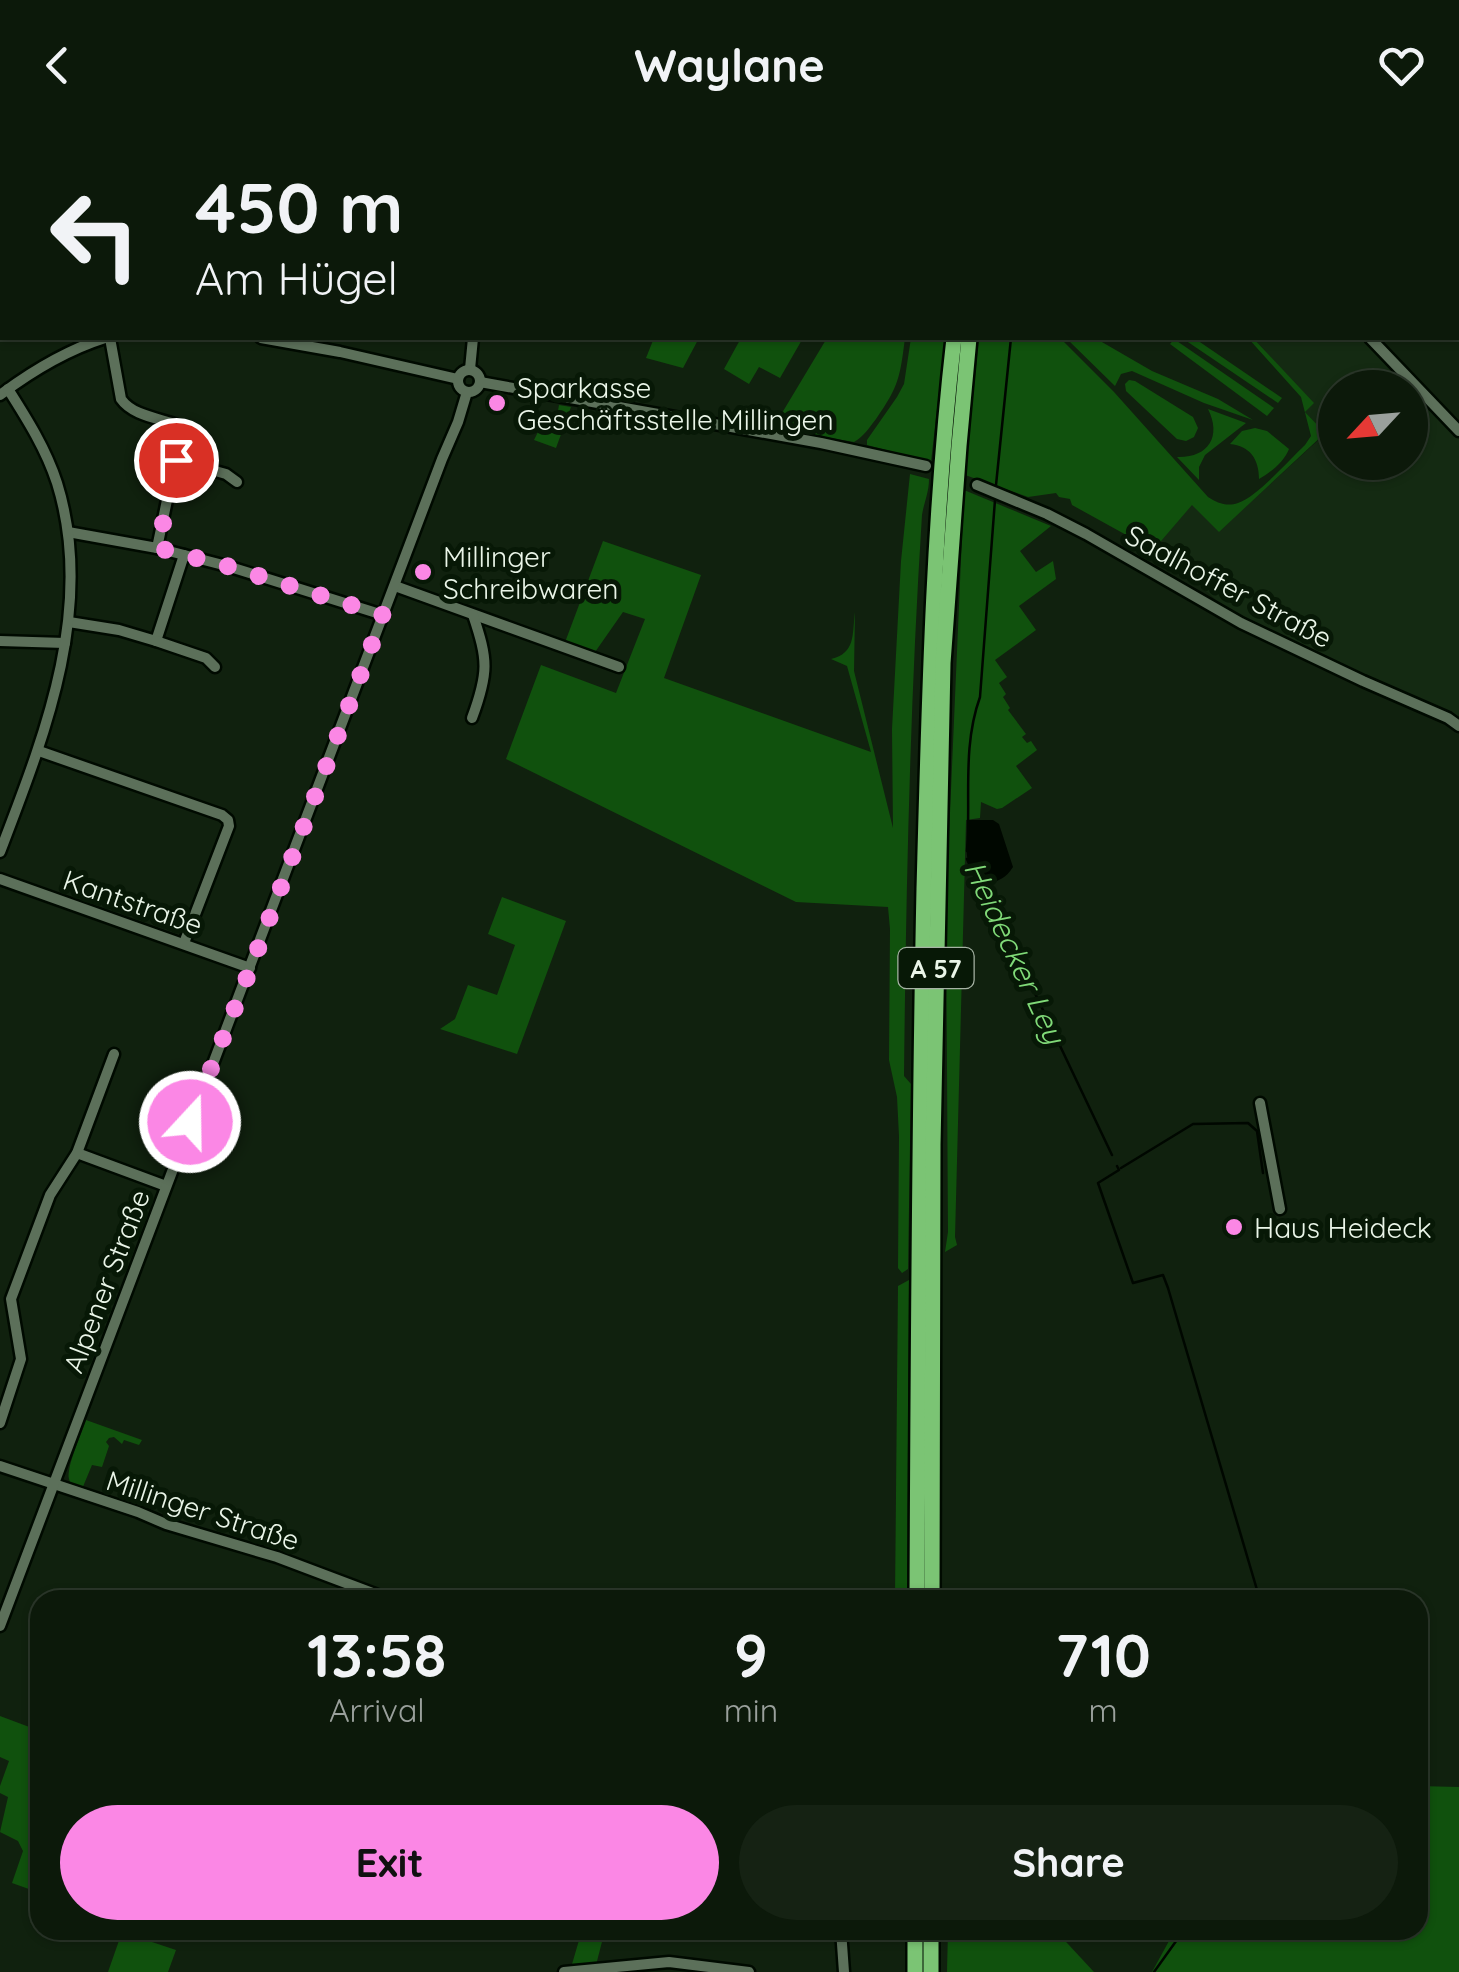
<!DOCTYPE html>
<html lang="en">
<head>
<meta charset="utf-8">
<style>
  :root { --surface:#0c190a; --page:#152213; --text:#f1f3f6; --muted:#9aa09c; --line:#2c382b; --accent:#fb87e5 }
  body { margin:0; font-family:Quicksand,sans-serif; background:var(--page); color:var(--text); height:100vh; display:flex; flex-direction:column; font-size:38px; white-space:nowrap }
  * { box-sizing:border-box; margin:0 }
  p { font-size:32px; color:var(--muted) }
  .icon { flex:none; width:55px; height:55px; fill:none; stroke:currentColor; stroke-width:2; stroke-linecap:round; stroke-linejoin:round }
  .map { position:relative; flex:1; overflow:hidden }
  .side { position:absolute; left:30px; top:1460px; width:1398px; height:350px; display:flex; flex-direction:column; background:var(--surface); border-radius:30px; box-shadow:0 2px 8px #0004,0 0 0 2px var(--line) }
  .side>* { flex:none }
  .banner { position:absolute; left:0px; top:0px; width:1460px; height:210px; box-shadow:0 2px 8px #0004,0 0 0 2px var(--line); background:#0c190a; color:var(--text); overflow:hidden }
  .needle { width:65px; rotate:244deg }
  .tools { position:absolute; left:1318px; top:240px; display:grid; gap:20px }
  .tools a { display:grid; place-items:center; width:110px; height:110px; border-radius:50%; background:var(--surface); box-shadow:0 2px 8px #0004,0 0 0 2px var(--line); font-size:50px }
  .pin { position:absolute; display:grid; place-items:center; width:85px; height:85px; color:#fff; margin:-42px; border:5px solid #fff; border-radius:50%; box-shadow:0 2px 10px #0007 }
  .me { position:absolute; width:110px; margin:-55px; rotate:21deg; stroke-linejoin:round; filter:drop-shadow(0 0 8px #0008) }
  .turn { display:flex; align-items:center; gap:35px; height:210px; padding:0 30px; font-size:45px }
  .turn .icon { width:130px; height:130px; stroke-width:2.5 }
  .turn b { display:block; font-size:70px; line-height:85px }
  .eta { display:flex; justify-content:space-evenly; align-items:center; height:170px; text-align:center }
  .eta b { font-size:60px; font-weight:700; line-height:70px }
  .cta { display:flex; gap:20px; margin-top:auto; padding:20px 30px }
  .cta a { flex:1; height:115px; border-radius:60px; background:var(--accent); color:#111; font-size:40px; font-weight:700; line-height:115px; text-align:center }
  .cta a+a { background:var(--page); color:var(--text) }
  header { display:flex; justify-content:space-between; align-items:center; height:130px; padding:0 30px; background:var(--surface); font-size:45px; font-weight:700 }
  .map>svg:first-child { display:block }
  .built { fill:#142a12; fill-rule:evenodd }
  .green { fill:#10510d }
  .water { fill:#000700 }
  .lines { fill:none; stroke-linecap:round; stroke-linejoin:round }
  .stream { stroke:#000700; stroke-width:2.5 }
  .minor-casing { stroke:#000a00; stroke-width:15 }
  .highway-casing { stroke:#000a00; stroke-width:20 }
  .minor { stroke:#5c705a; stroke-width:10 }
  .highway { stroke:#7bc474; stroke-width:15 }
  .route { stroke:#fb87e5; stroke-width:18; stroke-dasharray:0 32.4 }
  .poi-dot { fill:#fb87e5; stroke:#071806; stroke-width:4 }
  .labels { text-anchor:middle; dominant-baseline:central; stroke-width:10; stroke-linejoin:round; paint-order:stroke }
  .shield { fill:#071806; stroke:#a6b3a4; stroke-width:2.5 }
  .shield-label { font-size:25px; font-weight:bold; fill:#eaf5e8 }
  .poi-label { font-size:28px; fill:#eaf5e8; stroke:#071806; text-anchor:start }
  .street-label { font-size:28px; fill:#eaf5e8; stroke:#071806 }
  .water-label { font-size:30px; font-style:italic; fill:#80da78; stroke:#071806 }
</style>
</head>
<body>
<header><svg class="icon" aria-label="back" viewBox="0 0 24 24"><path d="M15 5l-7 7 7 7"/></svg>Waylane<svg class="icon" aria-label="heart" viewBox="0 0 24 24"><path d="M12 20l-8-8c-3-5 5-10 8-4 3-6 11-1 8 4z"/></svg></header>
<div class="map">
<svg width="1459" height="1842" viewBox="0 0 1459 1842">
  <rect width="100%" height="100%" fill="#10210e"/>
  <path class="built" d="M1253,208H1376L1459,294V594L1241,492L1156,417L1192,374L1219,401L1325,304L1305,282L1313,273ZM1335,258H1410V332H1335Z"/>
  <g class="green">
    <path d="M654,208H699L683,238L646,228Z"/>
    <path d="M741,208H803L780,248L759,237L749,254L724,239Z"/>
    <path d="M827,208H905C900,247 899,256 876,289C869,298 864,306 854,312L773,298Z"/>
    <path d="M911,208H945L931,332L867,315V310L897,267L904,254Z"/>
    <path d="M979,208H1060L1114,262L1208,367C1217,373 1227,377 1238,373C1257,367 1290,329 1305,315L1311,306L1301,267L1248,208H1253L1314,273L1305,282L1325,303L1219,402L1192,375L1156,417H1148L1072,375L1070,369L1059,367L1056,363L1028,367L965,345Z"/>
    <path d="M1066,208H1095L1152,241L1218,269L1253,290L1204,273L1132,241L1121,244L1115,256Z"/>
    <path d="M1182,208H1194L1282,268L1278,273Z"/>
    <path d="M1174,209L1274,278L1267,286L1170,214Z"/>
    <path d="M1129,250L1135,251L1193,287L1198,298L1194,307L1186,311L1177,309L1126,261L1125,254Z"/>
    <path d="M559,275L571,277L556,318L534,310L544,290L556,292Z"/>
    <path d="M1208,279L1246,293L1205,325L1199,337V350L1177,327C1208,328 1222,307 1208,279Z"/>
    <path d="M1255,298L1267,301L1289,319C1284,332 1271,342 1259,349C1259,329 1250,316 1230,314L1242,301Z"/>
    <path d="M910,344L929,349C929,363 924,372 922,385C910,572 906,759 904,946L911,954L908,1139L902,1143L898,1138L899,1006L897,967L889,930L890,799L888,777L796,772L506,629L541,535L616,563L645,489L623,482L593,525L564,515L603,411L701,445L664,548L871,622L847,536L831,529C856,523 852,505 855,482L854,541L893,698L892,599L901,431Z"/>
    <path d="M964,360L1051,396L1020,421L1036,442L1053,431L1056,449L1019,476L1036,500L995,530L1007,547L999,553L1006,564L1003,567L1010,578L1008,580L1026,604L1022,607L1027,613L1031,611L1037,620L1016,636L1032,658L1002,678L997,679L981,672L980,688L966,690L955,1107L957,1115L945,1122L948,1102L946,775Z"/>
    <path d="M502,767L566,791L517,924L440,899L455,889L468,855L497,865L515,815L488,804Z"/>
    <path d="M909,1150L907,1470H895L898,1156Z"/>
    <path d="M86,1290L142,1310L139,1315L124,1310L122,1314L114,1307L109,1308L106,1312L109,1316L102,1337L92,1335L82,1359C76,1357 71,1357 69,1349C66,1337 82,1303 86,1290Z"/>
    <path d="M0,1586L40,1601L28,1635L40,1640V1763L12,1753L23,1721L18,1711L0,1702L8,1667L0,1663V1656L9,1631L0,1627Z"/>
    <path d="M1418,1656L1459,1657V1842H1152L1175,1800H1418Z"/>
    <path d="M582,1800H605L595,1839L570,1841Z"/>
    <path d="M948,1800H1055L1094,1842H947Z"/>
    <path d="M122,1802L176,1820L168,1842H108Z"/>
  </g>
  <path class="water" d="M969,690H993L999,694L1013,737C1006,748 999,751 986,754C960,737 967,716 969,690Z"/>
  <g class="lines">
    <g class="stream">
      <path d="M1180,2L1185,0"/>
      <path d="M996,355L1011,208"/>
      <path d="M967,721C971,670 962,617 980,567L995,370"/>
      <path d="M967,729L973,743L982,752L1112,1025"/>
      <path d="M1117,1036L1119,1040L1098,1053L1133,1153L1163,1145L1168,1158L1260,1470"/>
      <path d="M1121,1038L1193,994L1248,993L1257,1001L1263,1043"/>
      <path d="M1154,1842L1184,1800"/>
    </g>
    <defs>
      <g id="minor">
        <path d="M1079,0L1081,2"/>
        <path d="M479,2V0"/>
        <path d="M1316,2L1320,0"/>
        <path d="M110,208L121,269C132,285 157,288 175,294L179,297L181,303L157,418"/>
        <path d="M261,208L340,222L458,249"/>
        <path d="M1370,208L1459,301"/>
        <path d="M470,239L473,208"/>
        <circle cx="469" cy="251" r="11"/>
        <path d="M480,252L821,313L926,336"/>
        <path d="M0,265C32,241 67,220 105,208"/>
        <path d="M176,330L226,344L237,352"/>
        <path d="M977,355L1047,384L1086,404L1241,493L1363,551L1448,588L1459,596"/>
        <path d="M68,402L157,418L227,436L383,485"/>
        <path d="M395,456L619,537"/>
        <path d="M69,492L119,500L156,511L184,425"/>
        <path d="M0,511L65,513"/>
        <path d="M156,511L206,528L215,537"/>
        <path d="M472,588C489,542 488,530 473,485"/>
        <path d="M39,621L222,685L228,690L229,696L184,813"/>
        <path d="M0,722C44,607 96,478 57,353C46,319 27,289 8,259"/>
        <path d="M0,749L250,838"/>
        <path d="M1260,973L1280,1079"/>
        <path d="M77,1023L166,1056"/>
        <path d="M0,1293L21,1229L11,1169L50,1065L77,1023L114,924"/>
        <path d="M0,1336L138,1382L166,1394L277,1427L391,1470"/>
        <path d="M0,1496L442,329L458,292L467,262"/>
        <path d="M841,1800L844,1842"/>
        <path d="M564,1842L669,1832L749,1842"/>
      </g>
      <g id="highway">
        <path d="M980,2L981,0"/>
        <path d="M995,2L996,0"/>
        <path d="M917,1470C918,1233 919,996 924,759C929,575 933,391 954,208"/>
        <path d="M932,1470L933,1015L943,533L959,316L969,208"/>
        <path d="M915,1842V1800"/>
        <path d="M931,1842V1800"/>
      </g>
    </defs>
    <use href="#minor" class="minor-casing"/>
    <use href="#highway" class="highway-casing"/>
    <use href="#minor" class="minor"/>
    <use href="#highway" class="highway"/>
  </g>
  <g class="lines">
    <path class="route" d="M176,330L158,418L227,436L383,485L253,832L190,992"/>
  </g>
  <g class="poi-dot">
    <circle cx="497" cy="273" r="10"/>
    <circle cx="423" cy="442" r="10"/>
    <circle cx="1234" cy="1097" r="10"/>
  </g>
  <g class="labels">
    <rect class="shield" x="898.5" y="818" width="75" height="40" rx="8"/>
    <g class="shield-label">
      <text x="936" y="838">A 57</text>
    </g>
    <g class="poi-label">
      <text x="517" y="257">Sparkasse<tspan x="517" dy="32">Geschäftsstelle Millingen</tspan></text>
      <text x="443" y="426">Millinger<tspan x="443" dy="32">Schreibwaren</tspan></text>
      <text x="1254" y="1097">Haus Heideck</text>
    </g>
    <g class="street-label">
      <text transform="translate(1229 456) rotate(28)">Saalhoffer Straße</text>
      <text transform="translate(133 772) rotate(19)">Kantstraße</text>
      <text transform="translate(106 1151) rotate(-69)">Alpener Straße</text>
      <text transform="translate(203 1380) rotate(18)">Millinger Straße</text>
    </g>
    <g class="water-label">
      <text transform="translate(1015 822) rotate(65)">Heidecker Ley</text>
    </g>
  </g>
</svg>
<div class="tools">
<a><svg class="needle" viewBox="-14 -14 28 28"><path d="M0-13l5 13h-10z" fill="#e53935"/><path d="M0 13l5-13h-10z" fill="#9aa09c"/></svg></a>
</div>
<div class="pin" style="left:176px;top:330px;background:#d93025"><svg class="icon" aria-label="arrive" viewBox="0 0 24 24"><path d="M6 21V4h12l-3 4 3 4H6"/></svg></div>
<svg class="me" style="left:190px;top:992px" viewBox="-20 -20 40 40"><circle r="17" fill="#fb87e5" stroke="#fff" stroke-width="3"/><path d="M0-11L8 9 0 5-8 9z" fill="#fff"/></svg>
<div class="banner">
<div class="turn"><svg class="icon" aria-label="left" viewBox="0 0 24 24"><path d="M17 20v-9H6M10 6l-5 5 5 5"/></svg><div><b>450 m</b>Am Hügel</div></div>
</div>
<section class="side">
<div class="eta">
<div><b>13:58</b><p>Arrival</p></div>
<div><b>9</b><p>min</p></div>
<div><b>710</b><p>m</p></div>
</div>
<div class="cta"><a>Exit</a><a>Share</a></div>
</section>
</div>
</body>
</html>
